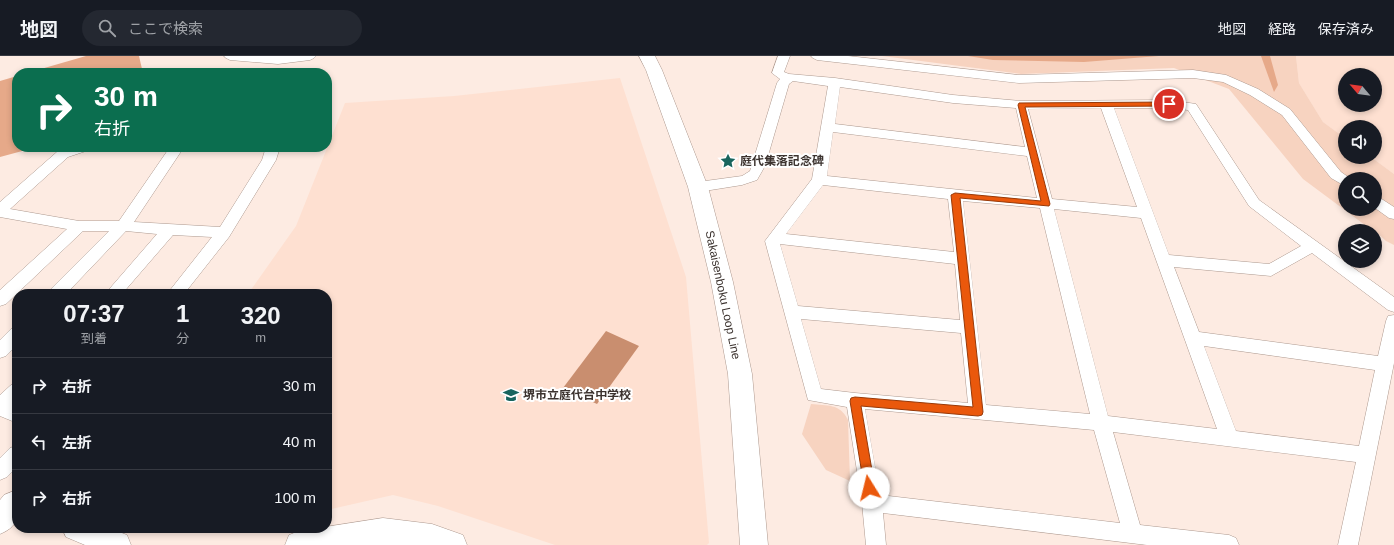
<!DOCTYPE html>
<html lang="ja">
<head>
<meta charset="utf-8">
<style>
  :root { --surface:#171b24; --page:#242831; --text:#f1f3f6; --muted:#9ea1a6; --line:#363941 }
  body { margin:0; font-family:Helvetica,"Noto Sans JP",sans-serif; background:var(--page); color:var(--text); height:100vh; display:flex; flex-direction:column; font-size:15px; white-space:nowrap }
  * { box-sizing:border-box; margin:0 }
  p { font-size:13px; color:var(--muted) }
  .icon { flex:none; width:22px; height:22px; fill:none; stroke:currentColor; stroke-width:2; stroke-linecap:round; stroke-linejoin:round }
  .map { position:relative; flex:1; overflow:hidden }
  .sheet { position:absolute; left:12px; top:233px; width:320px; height:244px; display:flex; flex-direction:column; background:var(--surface); border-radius:16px; box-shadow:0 2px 6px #0003 }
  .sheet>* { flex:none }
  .banner { position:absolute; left:12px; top:12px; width:320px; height:84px; border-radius:16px; box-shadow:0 2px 6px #0003; background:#0b6e4f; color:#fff; overflow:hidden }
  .needle { width:26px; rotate:299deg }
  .buttons { position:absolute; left:1338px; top:12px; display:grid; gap:8px }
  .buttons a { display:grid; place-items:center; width:44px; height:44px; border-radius:50%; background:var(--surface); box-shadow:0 2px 6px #0003; font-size:20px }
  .pin { position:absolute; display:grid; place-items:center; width:34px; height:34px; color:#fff; margin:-17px; border:2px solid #fff; border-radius:50%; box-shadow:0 1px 4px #0007 }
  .me { position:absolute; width:44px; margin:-22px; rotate:351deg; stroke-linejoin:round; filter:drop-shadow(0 0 3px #0008) }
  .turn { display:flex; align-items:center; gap:14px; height:84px; padding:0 16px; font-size:18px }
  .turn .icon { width:52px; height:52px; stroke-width:2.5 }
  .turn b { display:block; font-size:28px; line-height:34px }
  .eta { display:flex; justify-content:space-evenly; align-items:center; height:68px; text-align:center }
  .eta b { font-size:24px; font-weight:800; line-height:28px }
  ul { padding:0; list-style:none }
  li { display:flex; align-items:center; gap:12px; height:56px; padding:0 16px; border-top:1px solid var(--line) }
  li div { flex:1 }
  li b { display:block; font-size:15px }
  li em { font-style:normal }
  header { display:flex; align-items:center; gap:24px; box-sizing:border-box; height:56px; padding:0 20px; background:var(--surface); border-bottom:1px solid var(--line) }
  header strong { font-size:19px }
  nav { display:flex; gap:22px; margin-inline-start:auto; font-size:14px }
  .search { width:280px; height:36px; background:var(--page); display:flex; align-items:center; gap:10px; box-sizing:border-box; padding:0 14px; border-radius:22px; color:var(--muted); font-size:15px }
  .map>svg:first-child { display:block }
  .built { fill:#fee0d1; fill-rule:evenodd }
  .green { fill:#f7d3c0; fill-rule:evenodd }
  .forest { fill:#e6a989 }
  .water { fill:#c98e6f }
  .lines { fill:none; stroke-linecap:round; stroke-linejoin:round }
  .street-casing { stroke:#ad998f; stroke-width:1 }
  .secondary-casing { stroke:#ad998f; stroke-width:1 }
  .street { fill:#fff; fill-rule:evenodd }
  .secondary { fill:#fff; fill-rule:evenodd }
  .route { fill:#ea580c; stroke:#983908 }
  .labels { text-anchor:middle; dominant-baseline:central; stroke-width:4; stroke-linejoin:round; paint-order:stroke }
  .poi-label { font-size:12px; font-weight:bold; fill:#3c332f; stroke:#fff; text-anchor:start }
  .street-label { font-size:12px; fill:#3c332f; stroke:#fff }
</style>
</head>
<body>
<header>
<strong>地図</strong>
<div class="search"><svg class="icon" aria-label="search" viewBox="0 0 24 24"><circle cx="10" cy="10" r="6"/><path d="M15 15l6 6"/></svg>ここで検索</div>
<nav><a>地図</a><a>経路</a><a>保存済み</a></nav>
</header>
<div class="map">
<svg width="1394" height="489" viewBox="0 0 1394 489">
  <rect width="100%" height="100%" fill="#fdebe2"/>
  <g class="built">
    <path d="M1296,0H1394V118L1371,101H1375V71H1345V82L1323,66L1299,27ZM1345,19H1375V49H1345Z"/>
    <path d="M620,22L686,221L709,487L707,489H555L438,450L393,439L327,454V238H248L296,170L345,47L454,40Z"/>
  </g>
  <g class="green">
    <path d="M882,0H1296L1299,27L1323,66L1345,82V101H1371L1394,118V189L1386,185L1375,175H1373L1303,123L1229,33L1174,12L1021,18ZM1345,123H1375V153H1345Z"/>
    <path d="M811,348C827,350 840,347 848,364L850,425L826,414L802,378Z"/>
  </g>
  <g class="forest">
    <path d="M86,0H139L142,13L147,17H27Z"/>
    <path d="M968,0H1159L1084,6L993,4Z"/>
    <path d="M1261,0H1270L1278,29L1274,36Z"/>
    <path d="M17,20V91H37L0,101V25Z"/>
  </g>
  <path class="water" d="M606,275L639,290L597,348L563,332Z"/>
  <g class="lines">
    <defs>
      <g id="street">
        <path d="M224,0H316L314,2L310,4L278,8L230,4L226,2Z"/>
        <path d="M778,0H790L784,16L789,18L835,22L953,39L1021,45L1169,44L1196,48L1259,144L1394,241V256L1388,254L1312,197L1271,220L1174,211L1199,276L1378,300L1386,265L1388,260L1394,259V307L1358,489H1338L1356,406L1113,376L1140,469L1229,479L1236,482L1239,489H1147L883,457L886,489H866L862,447L847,351L808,344L765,185L812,123L828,30L793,25L789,28L765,110L757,124L742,129L698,136L693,134L691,131L693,128L698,126L742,120L750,115L777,27L780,23L772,17ZM840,31L953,47L1016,52L1025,91L835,68ZM1101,52L1137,151L1052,143L1028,53ZM1114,52H1169L1188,54L1249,150L1301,190L1269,208L1169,199ZM833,76L1027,100L1037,142L827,120ZM823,129L948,143L954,196L786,178ZM963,145L1040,152L1090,358L986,349ZM1054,153L1141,162L1217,373L1108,360ZM780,188L955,208L960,264L798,250ZM801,263L961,277L968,347L855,337L821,333ZM1204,290L1375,314L1359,390L1236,375ZM865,353L1094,374L1120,467L880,439Z"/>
        <path d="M811,0H848L1019,19L1193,14L1226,19L1258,33L1290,53L1341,116L1351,123H1345V130L1331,122L1282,59L1250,39L1223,26L1193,22L1019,27L817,4L813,2Z"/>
        <path d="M70,91H91L89,94L68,101L10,153L79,165H119L170,91H184L134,166L220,171L262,104L266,91H280L276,104L229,181L184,238H167L212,181L173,179L122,238H105L157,178L126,175L66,238H48L50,234L109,175H83L6,248L0,250V234L67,173L0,161V146L58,95Z"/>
        <path d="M1375,140L1380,142L1394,151V163L1389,162L1375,152Z"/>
        <path d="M17,271V289L6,300L0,302V284L11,273Z"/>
        <path d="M17,327V346L13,349L17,351V367L0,360V339L11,329Z"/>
        <path d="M17,390V411L7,421L0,424V402L10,392Z"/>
      </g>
      <g id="secondary">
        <path d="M639,0H655L662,14L708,131L733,226L752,318L768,489H740L728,318L711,226L688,131L646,14Z"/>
        <path d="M14,435L17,437C17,457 22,469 0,478V444L4,439Z"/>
        <path d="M383,462L432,468L463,479L467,489H285L289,479L299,475Z"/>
        <path d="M62,472H109L127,479L131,489H85L66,481Z"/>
      </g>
    </defs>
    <use href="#street" class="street-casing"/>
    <use href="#secondary" class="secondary-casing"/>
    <use href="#street" class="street"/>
    <use href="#secondary" class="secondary"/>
  </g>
  <path class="route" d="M1169,46H1171V50L1025,51L1050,148L1049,150L960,142L983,356L982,359L978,360L861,350L875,432L873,436L869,438L865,436L850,345L851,342L855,341L973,351L951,139L955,137L1041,145L1018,49L1019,47Z"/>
  <defs>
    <symbol id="sight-bare" viewBox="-9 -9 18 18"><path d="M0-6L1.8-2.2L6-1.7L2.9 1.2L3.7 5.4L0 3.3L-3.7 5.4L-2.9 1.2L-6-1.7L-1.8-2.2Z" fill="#19655e" stroke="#fff" stroke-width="2.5" paint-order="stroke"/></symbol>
    <symbol id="school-bare" viewBox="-9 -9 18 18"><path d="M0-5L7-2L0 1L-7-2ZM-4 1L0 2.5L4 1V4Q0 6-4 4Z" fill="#19655e" stroke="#fff" stroke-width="2.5" paint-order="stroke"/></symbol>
  </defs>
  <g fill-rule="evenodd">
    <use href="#sight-bare" x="717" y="94" width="22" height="22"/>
    <use href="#school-bare" x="500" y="328" width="22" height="22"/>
  </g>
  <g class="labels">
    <g class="poi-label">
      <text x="740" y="105">庭代集落記念碑</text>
      <text x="523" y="339">堺市立庭代台中学校</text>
    </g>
    <g class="street-label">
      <text transform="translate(723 239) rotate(78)">Sakaisenboku Loop Line</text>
    </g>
  </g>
</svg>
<div class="buttons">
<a><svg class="needle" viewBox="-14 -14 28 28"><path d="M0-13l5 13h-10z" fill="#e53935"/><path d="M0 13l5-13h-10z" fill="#9ea1a6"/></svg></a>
<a><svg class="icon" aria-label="sound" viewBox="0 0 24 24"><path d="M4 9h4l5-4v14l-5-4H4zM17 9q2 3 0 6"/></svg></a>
<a><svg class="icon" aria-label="search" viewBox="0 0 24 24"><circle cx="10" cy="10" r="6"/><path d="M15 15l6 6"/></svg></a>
<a><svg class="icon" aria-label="layers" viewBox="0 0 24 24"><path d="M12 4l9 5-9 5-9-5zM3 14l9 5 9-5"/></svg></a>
</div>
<div class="pin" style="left:1169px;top:48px;background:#d93025"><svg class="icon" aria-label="arrive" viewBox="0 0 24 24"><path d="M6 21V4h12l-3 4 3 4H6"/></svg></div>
<svg class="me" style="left:869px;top:432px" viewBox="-20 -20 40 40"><circle r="19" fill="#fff"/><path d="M0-13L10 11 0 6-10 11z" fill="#ea580c"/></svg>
<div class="banner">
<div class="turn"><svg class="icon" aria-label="right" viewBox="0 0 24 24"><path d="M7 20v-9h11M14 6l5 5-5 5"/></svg><div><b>30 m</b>右折</div></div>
</div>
<section class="sheet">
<div class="eta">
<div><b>07:37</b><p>到着</p></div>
<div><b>1</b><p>分</p></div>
<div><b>320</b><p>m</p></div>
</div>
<ul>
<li><svg class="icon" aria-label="right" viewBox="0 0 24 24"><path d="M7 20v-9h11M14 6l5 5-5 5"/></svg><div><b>右折</b></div><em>30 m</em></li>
<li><svg class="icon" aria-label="left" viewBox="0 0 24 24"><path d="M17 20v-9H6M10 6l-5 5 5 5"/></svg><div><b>左折</b></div><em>40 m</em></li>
<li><svg class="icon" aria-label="right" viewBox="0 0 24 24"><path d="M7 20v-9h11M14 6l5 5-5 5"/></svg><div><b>右折</b></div><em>100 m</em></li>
</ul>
</section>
</div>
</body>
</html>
